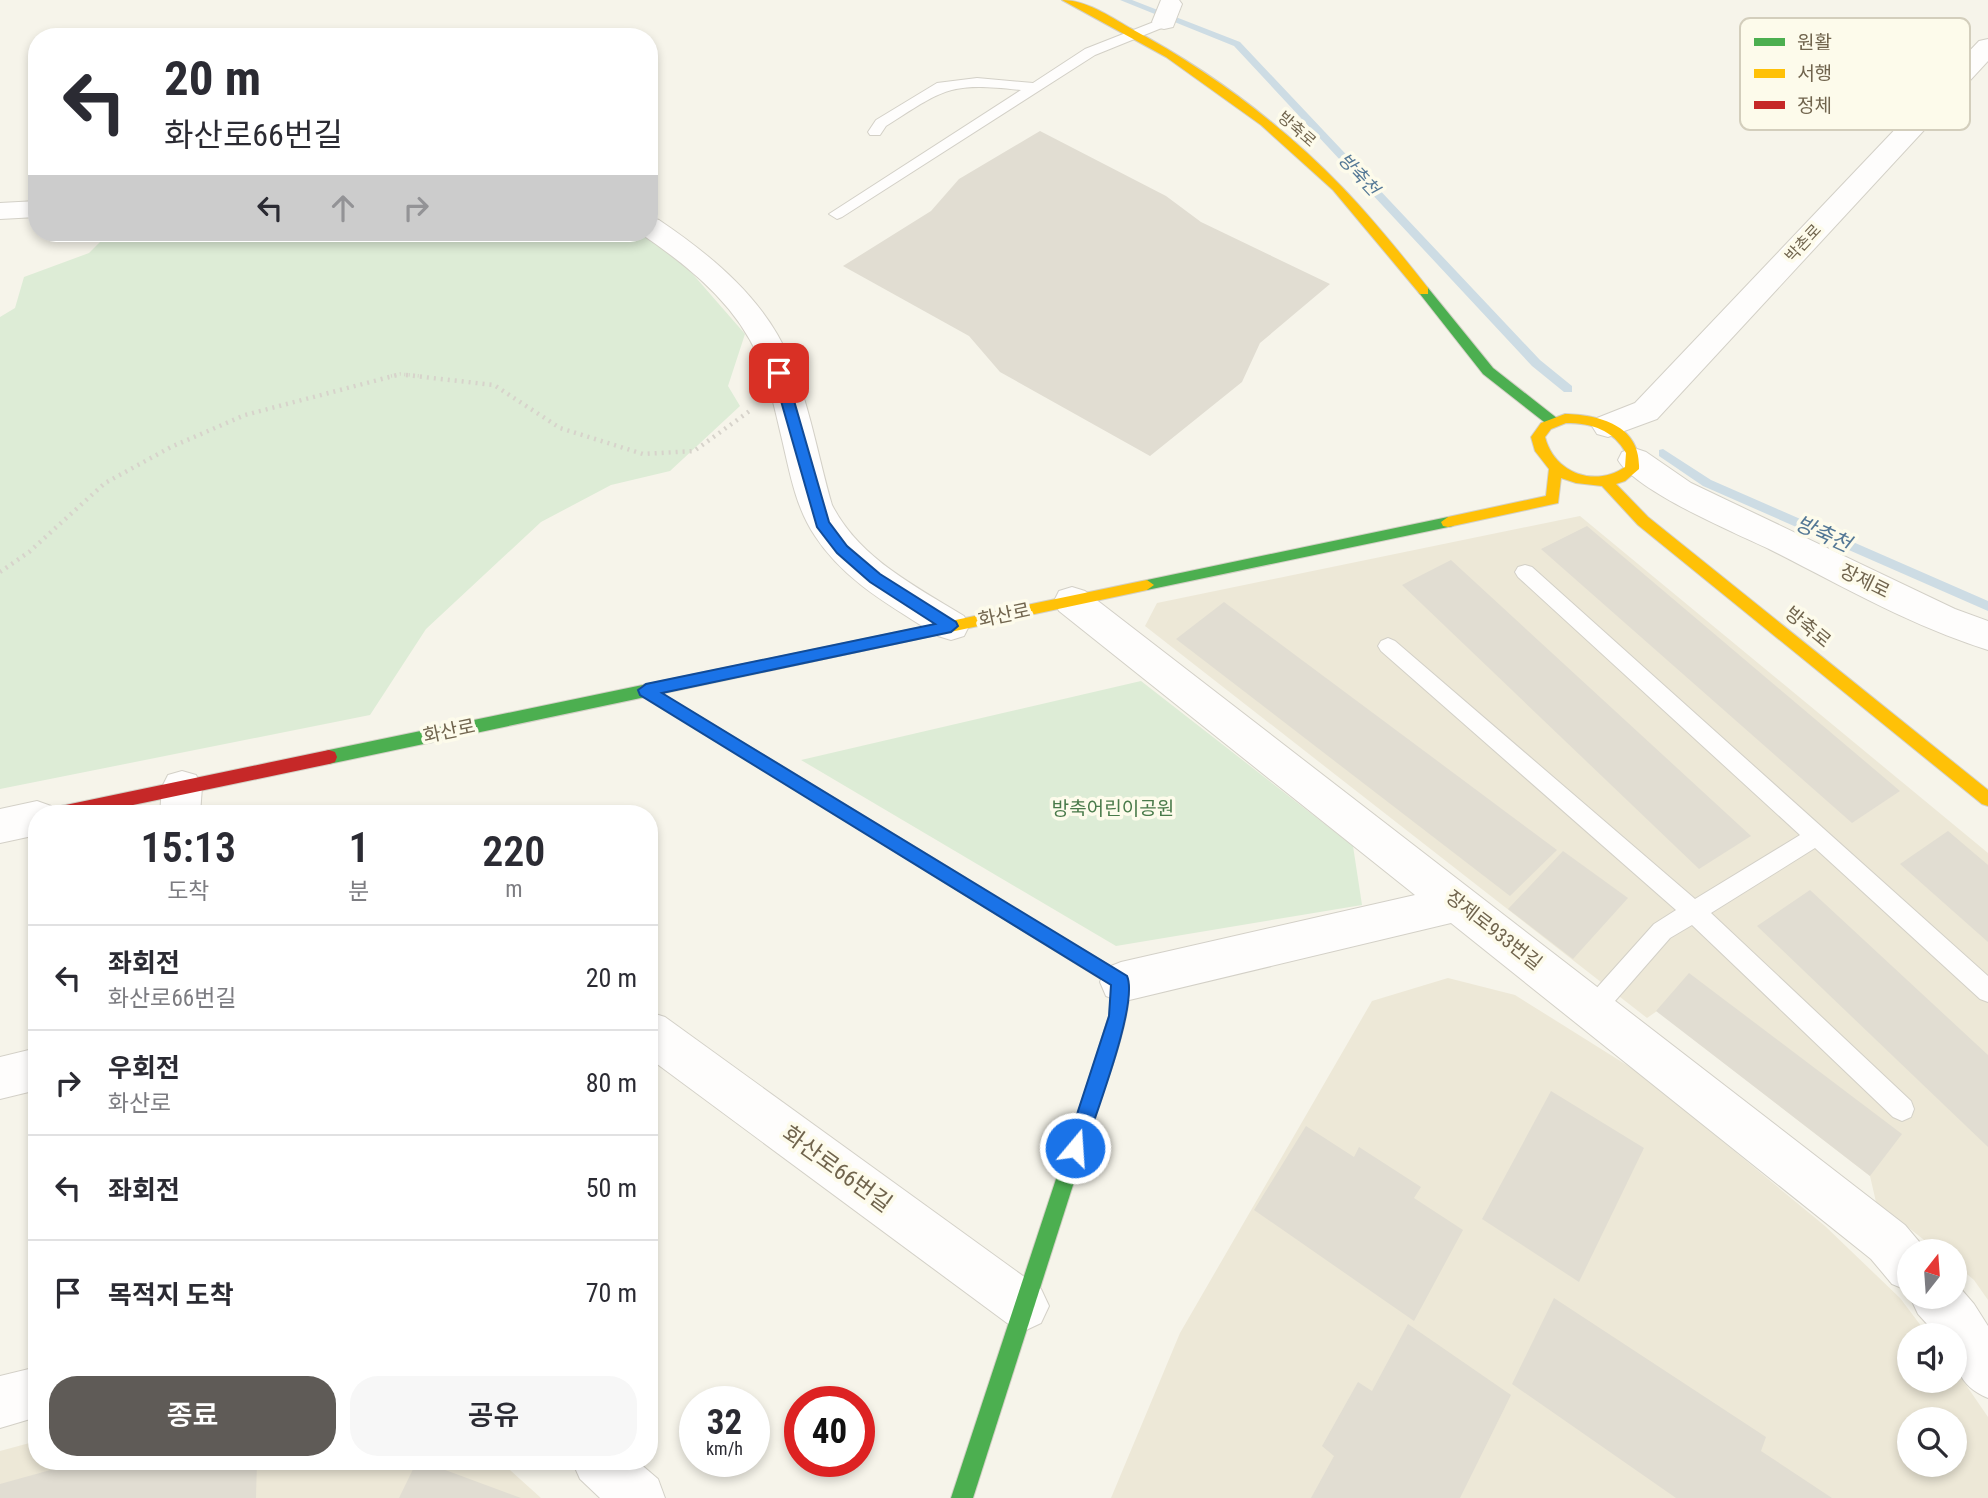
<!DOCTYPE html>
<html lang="ko">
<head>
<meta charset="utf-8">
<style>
  :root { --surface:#fff; --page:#f7f7f7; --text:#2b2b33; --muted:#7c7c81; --line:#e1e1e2; --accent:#5f5b57 }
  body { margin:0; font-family:"Roboto Condensed","Noto Sans KR",sans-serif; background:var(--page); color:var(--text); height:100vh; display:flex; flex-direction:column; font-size:26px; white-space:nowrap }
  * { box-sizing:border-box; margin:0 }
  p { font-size:23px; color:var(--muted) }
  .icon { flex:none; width:38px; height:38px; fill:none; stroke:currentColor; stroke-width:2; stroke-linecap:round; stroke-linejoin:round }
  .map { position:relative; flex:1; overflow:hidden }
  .sheet { position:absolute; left:28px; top:805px; width:630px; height:665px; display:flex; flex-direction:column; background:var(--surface); border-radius:28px; box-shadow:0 4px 10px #0003 }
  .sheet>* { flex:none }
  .top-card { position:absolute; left:28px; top:28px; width:630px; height:214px; border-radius:28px; box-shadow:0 4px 10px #0003; background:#fff; color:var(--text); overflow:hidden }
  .needle { width:46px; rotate:17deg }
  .controls { position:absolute; left:1897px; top:1239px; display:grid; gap:14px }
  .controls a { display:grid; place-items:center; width:70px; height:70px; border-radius:50%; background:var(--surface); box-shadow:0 4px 10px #0003; font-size:35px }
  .speed { position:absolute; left:679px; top:1386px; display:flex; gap:14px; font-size:35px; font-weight:700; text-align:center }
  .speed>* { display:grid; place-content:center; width:91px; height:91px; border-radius:50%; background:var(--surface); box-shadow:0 4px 10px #0003; line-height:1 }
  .speed small { font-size:18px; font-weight:400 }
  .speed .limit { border:10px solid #d22; background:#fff; color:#111 }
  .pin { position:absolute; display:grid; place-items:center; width:60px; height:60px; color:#fff; margin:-30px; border-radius:14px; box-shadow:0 4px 10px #0006 }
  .me { position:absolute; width:77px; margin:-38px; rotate:18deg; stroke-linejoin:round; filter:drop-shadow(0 0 5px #0008) }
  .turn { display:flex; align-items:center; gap:24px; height:147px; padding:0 21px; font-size:32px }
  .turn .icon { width:91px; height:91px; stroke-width:2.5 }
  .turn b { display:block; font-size:49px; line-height:60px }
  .lanes { display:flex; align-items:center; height:66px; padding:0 21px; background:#0003; justify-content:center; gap:35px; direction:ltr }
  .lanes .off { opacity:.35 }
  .eta { display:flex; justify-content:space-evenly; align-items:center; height:119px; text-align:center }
  .eta b { font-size:42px; font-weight:600; line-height:49px }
  .action { display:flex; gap:14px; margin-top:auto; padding:14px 21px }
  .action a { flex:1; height:80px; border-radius:28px; background:var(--accent); color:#fff; font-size:28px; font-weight:600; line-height:80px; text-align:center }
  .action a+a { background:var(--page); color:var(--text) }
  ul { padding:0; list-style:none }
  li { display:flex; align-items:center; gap:21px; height:105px; padding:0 21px; border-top:2px solid var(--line) }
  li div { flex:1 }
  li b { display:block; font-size:26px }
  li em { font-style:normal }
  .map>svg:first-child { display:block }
  .residential { fill:#ede8d7; fill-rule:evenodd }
  .green { fill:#ddecd6 }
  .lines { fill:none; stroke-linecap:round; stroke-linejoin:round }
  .stream { fill:#cddce4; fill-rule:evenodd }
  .building { fill:#e1ddd2 }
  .lane-casing { stroke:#d3d0c7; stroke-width:2 }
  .street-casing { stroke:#d3d0c7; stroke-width:2 }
  .fast-casing { stroke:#d3d0c6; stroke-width:2 }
  .slow-casing { stroke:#d3d0c6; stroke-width:2 }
  .jam-casing { stroke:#d3d0c6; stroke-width:2 }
  .path-far1 { stroke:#d7d3cb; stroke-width:3.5; stroke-dasharray:1 3.5; stroke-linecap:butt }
  .path { stroke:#d7d3cb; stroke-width:4.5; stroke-dasharray:2 5; stroke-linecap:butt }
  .lane { fill:#fefdfc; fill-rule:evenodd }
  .street { fill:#fefdfc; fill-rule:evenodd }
  .fast { fill:#4caf50; fill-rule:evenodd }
  .slow { fill:#ffc107; fill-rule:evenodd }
  .jam { fill:#c62828; fill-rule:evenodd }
  .route { fill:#1a73e8; stroke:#114b97; stroke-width:2 }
  .labels { text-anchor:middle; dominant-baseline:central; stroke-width:7; stroke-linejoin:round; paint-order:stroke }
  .far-street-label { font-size:16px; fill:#70644d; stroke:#fdfbeb }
  .far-water-label { font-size:18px; font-style:italic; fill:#537795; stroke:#fdfbeb }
  .street-label { font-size:19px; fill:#70644d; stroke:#fdfbeb }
  .park-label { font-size:19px; fill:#497a4a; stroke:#fdfbeb }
  .water-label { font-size:21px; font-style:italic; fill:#537795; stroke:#fdfbeb }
  .near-street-label { font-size:23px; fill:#70644d; stroke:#fdfbeb }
  .key { fill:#fdfbeb; stroke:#d3cebc; stroke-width:2 }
  .key-label { font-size:19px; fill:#70644d }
</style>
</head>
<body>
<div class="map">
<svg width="1988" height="1498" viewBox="0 0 1988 1498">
  <rect width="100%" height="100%" fill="#f6f4ea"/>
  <g class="residential">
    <path d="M1580,516L1988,853V1300L1974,1280L1955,1264V1251H1938L1876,1202L1870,1176L1657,1011L1647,1018L1145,626L1157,603Z"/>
    <path d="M1448,978L1515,995L1641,1074L1825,1226L1900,1298L1928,1335H1909V1381H1955V1369L1988,1417V1498H1111L1180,1333L1372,1001ZM1909,1419H1955V1465H1909Z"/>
    <path d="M37,1441V1461H500L541,1498H0V1451Z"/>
  </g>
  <g class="green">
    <path d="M109,233H644L677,256L745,334L728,386L740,406L670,471L611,485L541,522L426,629L370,715L0,789V317L15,308L24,277L89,253Z"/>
    <path d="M1141,681L1353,846L1362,905L1116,946L801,760Z"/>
  </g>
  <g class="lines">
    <g class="stream">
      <path d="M1120,0H1132L1240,42L1540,360L1572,386V392H1564L1532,366L1234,46Z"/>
      <path d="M1663,449L1711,480L1988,601V611L1703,486L1659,456V450Z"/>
    </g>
  </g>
  <g class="building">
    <path d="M1040,131L1166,196L1201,222L1330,284L1260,343L1242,382L1150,456L1000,372L969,336L843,266L931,211L959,179Z"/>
    <path d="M1587,526L1900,791L1852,823L1541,549Z"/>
    <path d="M1451,560L1751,836L1699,869L1402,585Z"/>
    <path d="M1224,602L1557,850L1510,896L1176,639Z"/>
    <path d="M1948,831L1988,865V942L1900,864Z"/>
    <path d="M1563,851L1628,898L1573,959L1508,909Z"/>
    <path d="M1810,890L1988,1055V1147L1757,926Z"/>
    <path d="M1689,973L1902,1134L1870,1176L1656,1011Z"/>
    <path d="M1551,1091L1644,1148L1579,1282L1482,1219Z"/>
    <path d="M1306,1126L1354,1157L1359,1147L1421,1187L1414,1198L1463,1230L1414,1321L1254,1210Z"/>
    <path d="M1554,1298L1766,1437L1761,1451L1832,1498H1676L1512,1384Z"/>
    <path d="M1408,1324L1511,1395L1460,1498H1311L1334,1456L1322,1446L1358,1382L1372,1391Z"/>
    <path d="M83,1461H257L256,1498H0V1484Z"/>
    <path d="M417,1461H421L521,1498H399Z"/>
  </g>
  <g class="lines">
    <defs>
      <g id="lane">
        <path d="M1164,18L1169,19V25L1095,55L842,217L837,219L829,214L1021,90C950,82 945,88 886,126L880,135H870L868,132L876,120L937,83L977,78L1033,83L1085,49Z"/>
        <path d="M1525,565L1532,567L1988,976V1002L1980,999L1815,848L1711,913L1911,1101L1914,1109L1911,1117L1902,1121L1893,1117L1692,925L1670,938L1601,1017L1593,1020L1585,1017L1581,1009L1585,1001L1654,924L1676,910L1381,651L1378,646L1381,641L1388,638L1395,641L1695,899L1800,835L1518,577L1515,572L1518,567Z"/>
      </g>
      <g id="street">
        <path d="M1161,0H1179L1182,4L1173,27L1164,29L1155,27L1152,22Z"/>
        <path d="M1988,39V61L1657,419L1608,437L1597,434L1592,426L1597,418L1635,403L1979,41Z"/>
        <path d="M37,201V217L0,219V203Z"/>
        <path d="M649,217L659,220C712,256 765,299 790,360C810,406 818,457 832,505C859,558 915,586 964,616L969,626L964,636L951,640L938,636C893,607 845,582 815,536C794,505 789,467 780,431C773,400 765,367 750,340C725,295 681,261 640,233H649Z"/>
        <path d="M1634,448L1646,452L1691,483L1955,609L1988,621V650C1911,626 1840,585 1769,549C1733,532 1636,491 1618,460L1622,452Z"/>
        <path d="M1072,587L1085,591L1905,1225L1927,1251H1909V1291L1892,1284L1871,1259L1451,923L1121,1002L1106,996L1100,982L1106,968L1121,962L1415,895L1059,611L1054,601L1059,591Z"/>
        <path d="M182,771L196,775L202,787L200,814H160L162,787L168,775Z"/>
        <path d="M37,801L51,806L55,814H37V835L0,843V809Z"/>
        <path d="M649,1012L665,1017L1041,1289L1049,1306L1041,1323L1024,1331L1007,1323L649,1058Z"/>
        <path d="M37,1048V1090L0,1099V1057Z"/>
        <path d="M1955,1282L1974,1304L1988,1326V1398C1957,1385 1955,1366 1955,1335H1937L1918,1314L1910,1297H1955Z"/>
        <path d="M37,1367V1417L0,1428V1376Z"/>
        <path d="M572,1461H637L658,1479L665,1498H600L580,1479Z"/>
      </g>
      <g id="fast">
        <path d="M1424,287L1428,288L1493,368L1558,419V425H1548L1483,374L1420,294L1418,291Z"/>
        <path d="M1448,517L1455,522L1453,526L1147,590L1140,585L1147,580Z"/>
        <path d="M773,658L781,664L773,670L329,764L323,762L321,757L323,752L329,750Z"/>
        <path d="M1095,1079L1102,1082L1104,1088L973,1498H951L1086,1088L1088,1082Z"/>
      </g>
      <g id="slow">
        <path d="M1062,0C1086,0 1109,16 1130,28C1207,69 1281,124 1342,187C1373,219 1401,254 1428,288V294H1420L1333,190L1261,125L1166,57Z"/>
        <path d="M1565,414C1601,415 1641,426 1639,469L1625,481L1616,484L1648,517L1988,790V806L1982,804L1638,525L1602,486L1576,483L1561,478L1558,503L1448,527L1443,526L1441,522L1448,517L1546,496L1549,469L1535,451L1531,437L1541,423ZM1566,423C1592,423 1613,430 1626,453L1625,467C1595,488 1554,473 1545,437L1551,429Z"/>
        <path d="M1147,580L1154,585L1147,590L773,670L765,664L773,658Z"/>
        <path d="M646,684L966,878L968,883L966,888L960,890L954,888L641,694L638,690L641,686Z"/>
      </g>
      <g id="jam">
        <path d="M329,750L335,752L337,757L335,762L329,764L90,814H48L50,809L56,807Z"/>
        <path d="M960,876L1127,976C1137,998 1111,1072 1102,1094L1095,1097L1088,1094L1086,1088L1109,1016L1112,986L954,888L952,883L954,878Z"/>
      </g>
    </defs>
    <use href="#lane" class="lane-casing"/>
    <use href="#street" class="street-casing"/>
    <use href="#fast" class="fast-casing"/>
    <use href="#slow" class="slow-casing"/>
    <use href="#jam" class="jam-casing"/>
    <path class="path-far1" d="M391,376L400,374L421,376"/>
    <g class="path">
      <path d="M406,375L494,385L560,428L643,454L694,451L751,410"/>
      <path d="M0,572L29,552L105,483L171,447L245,415L397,375"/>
    </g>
    <use href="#lane" class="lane"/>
    <use href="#street" class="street"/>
    <use href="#fast" class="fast"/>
    <use href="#slow" class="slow"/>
    <use href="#jam" class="jam"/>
  </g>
  <path class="route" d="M779,369L786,373L829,522L847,546L880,574L956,622L958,626L951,632L662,693L1127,976C1139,1003 1095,1115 1085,1148L1082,1154L1075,1157L1068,1154L1066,1148L1109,1016L1111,985L640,695L638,690L646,684L935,624L870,582L837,553L817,527L773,373Z"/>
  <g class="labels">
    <g class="far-street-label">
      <text transform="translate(1297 129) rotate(41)">방축로</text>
      <text transform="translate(1803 243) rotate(-47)">박촌로</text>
    </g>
    <g class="far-water-label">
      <text transform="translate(1359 174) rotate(47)">방축천</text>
    </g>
    <g class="street-label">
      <text transform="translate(1865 581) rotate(26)">장제로</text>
      <text transform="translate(1004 615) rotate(-12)">화산로</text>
      <text transform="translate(1808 627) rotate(39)">방축로</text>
      <text transform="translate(449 731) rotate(-12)">화산로</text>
      <text transform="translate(1494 930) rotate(38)">장제로933번길</text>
    </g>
    <g class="park-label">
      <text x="1113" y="808">방축어린이공원</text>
    </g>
    <g class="water-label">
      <text transform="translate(1823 534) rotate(24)">방축천</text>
    </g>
    <g class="near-street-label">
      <text transform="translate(837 1169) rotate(36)">화산로66번길</text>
    </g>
  </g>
  <rect x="1740" y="18" width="230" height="112" rx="10" class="key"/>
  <rect x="1754" y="38" width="31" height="8" fill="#4caf50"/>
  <rect x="1754" y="69" width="31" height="9" fill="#ffc107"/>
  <rect x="1754" y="101" width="31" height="8" fill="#c62828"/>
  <g class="key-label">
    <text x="1797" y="49">원활</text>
    <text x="1797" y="80">서행</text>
    <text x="1797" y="112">정체</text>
  </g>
</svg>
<div class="controls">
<a><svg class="needle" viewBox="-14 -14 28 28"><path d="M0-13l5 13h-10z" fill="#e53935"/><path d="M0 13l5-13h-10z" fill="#7c7c81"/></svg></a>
<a><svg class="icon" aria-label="sound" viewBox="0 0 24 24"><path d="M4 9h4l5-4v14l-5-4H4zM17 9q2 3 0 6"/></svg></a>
<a><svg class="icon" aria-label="search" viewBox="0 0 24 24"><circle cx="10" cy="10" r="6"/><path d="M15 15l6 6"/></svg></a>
</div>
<div class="speed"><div>32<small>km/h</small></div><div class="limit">40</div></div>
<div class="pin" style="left:779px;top:373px;background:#d93025"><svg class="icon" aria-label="arrive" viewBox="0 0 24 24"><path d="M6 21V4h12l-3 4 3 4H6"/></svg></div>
<svg class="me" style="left:1075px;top:1148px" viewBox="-20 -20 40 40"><circle r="17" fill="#1a73e8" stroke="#fff" stroke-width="3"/><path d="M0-11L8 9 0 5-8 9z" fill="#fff"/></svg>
<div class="top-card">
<div class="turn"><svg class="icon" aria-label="left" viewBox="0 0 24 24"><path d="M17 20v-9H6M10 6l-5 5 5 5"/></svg><div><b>20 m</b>화산로66번길</div></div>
<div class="lanes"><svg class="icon" aria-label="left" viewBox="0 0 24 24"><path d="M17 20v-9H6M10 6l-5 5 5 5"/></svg><svg class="icon off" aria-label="ahead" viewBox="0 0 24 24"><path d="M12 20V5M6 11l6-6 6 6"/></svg><svg class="icon off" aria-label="right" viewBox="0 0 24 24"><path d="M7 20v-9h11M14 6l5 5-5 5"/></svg></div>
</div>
<section class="sheet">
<div class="eta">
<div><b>15:13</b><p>도착</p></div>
<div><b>1</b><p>분</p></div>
<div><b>220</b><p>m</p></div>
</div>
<ul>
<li><svg class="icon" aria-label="left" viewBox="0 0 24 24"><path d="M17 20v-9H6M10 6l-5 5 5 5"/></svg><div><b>좌회전</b><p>화산로66번길</p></div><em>20 m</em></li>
<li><svg class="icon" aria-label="right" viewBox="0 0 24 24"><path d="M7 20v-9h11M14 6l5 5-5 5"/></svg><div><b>우회전</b><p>화산로</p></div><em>80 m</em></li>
<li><svg class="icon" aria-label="left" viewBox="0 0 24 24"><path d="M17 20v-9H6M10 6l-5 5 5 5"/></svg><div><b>좌회전</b></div><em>50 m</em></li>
<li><svg class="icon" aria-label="arrive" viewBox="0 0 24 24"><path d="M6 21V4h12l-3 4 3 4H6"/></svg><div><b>목적지 도착</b></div><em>70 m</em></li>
</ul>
<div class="action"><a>종료</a><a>공유</a></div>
</section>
</div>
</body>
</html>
